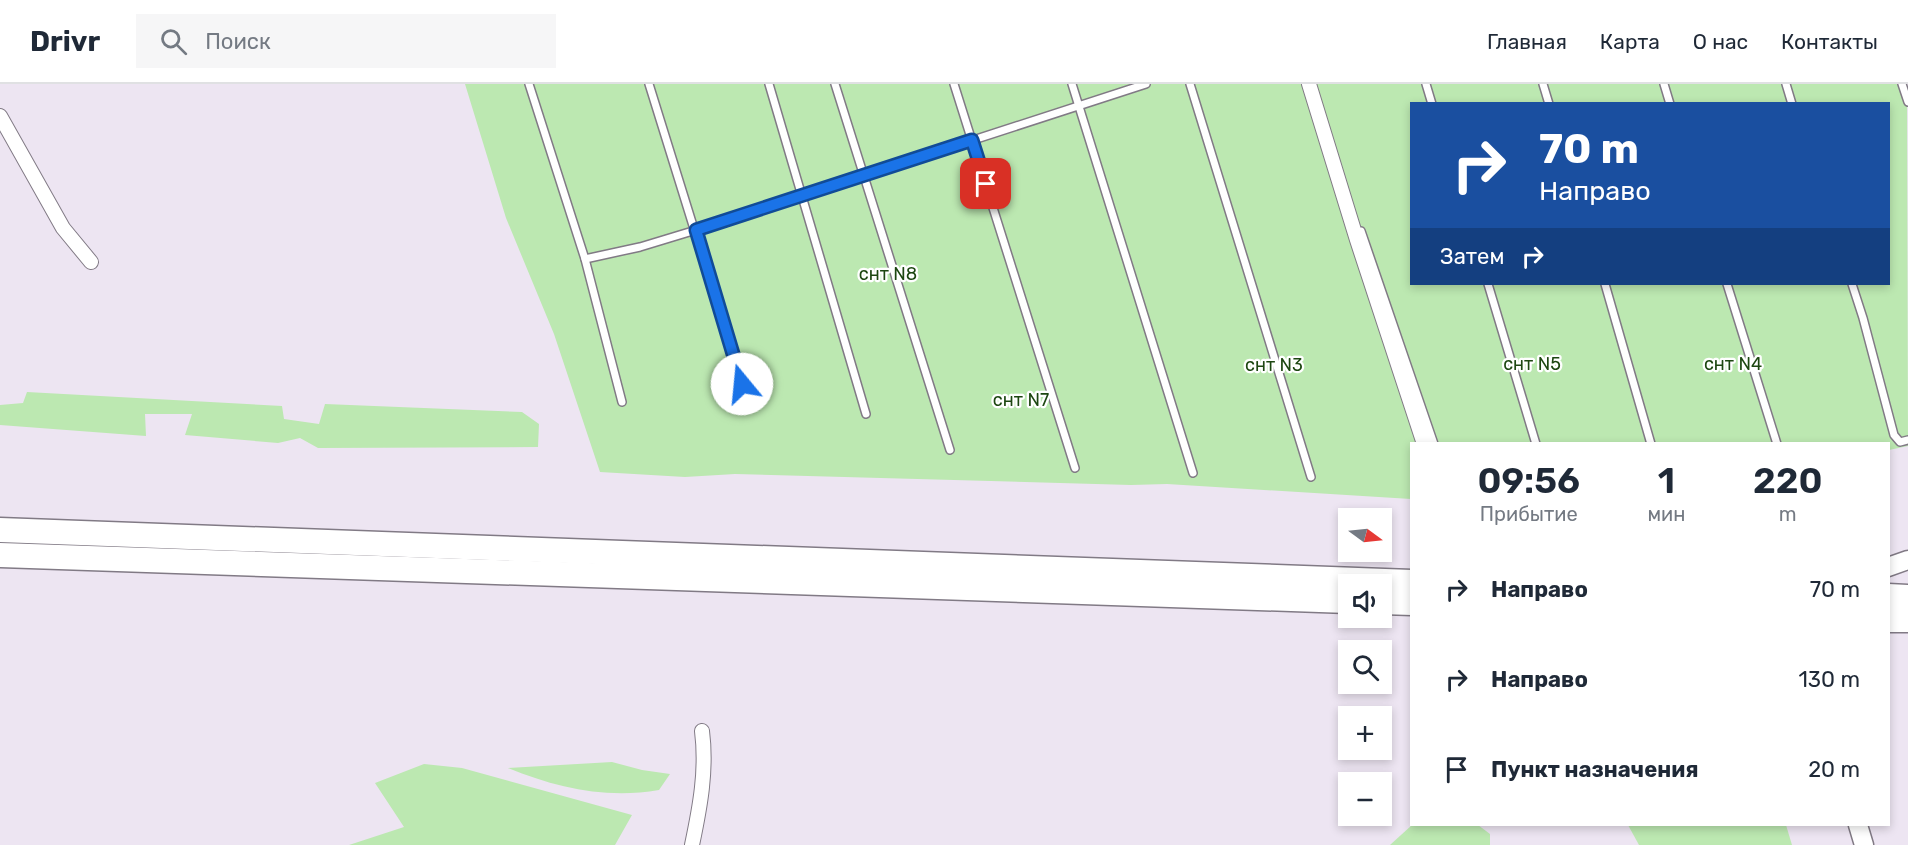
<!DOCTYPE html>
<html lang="ru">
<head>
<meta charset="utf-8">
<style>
  :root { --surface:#fff; --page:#f6f6f7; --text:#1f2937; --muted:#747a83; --line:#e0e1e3 }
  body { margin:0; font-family:Rubik,sans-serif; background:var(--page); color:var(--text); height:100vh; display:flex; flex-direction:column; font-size:22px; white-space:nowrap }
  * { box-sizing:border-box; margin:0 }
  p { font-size:20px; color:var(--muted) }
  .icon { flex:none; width:33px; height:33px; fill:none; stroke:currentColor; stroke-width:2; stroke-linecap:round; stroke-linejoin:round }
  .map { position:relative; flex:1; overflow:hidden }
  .drawer { position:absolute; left:1410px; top:358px; width:480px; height:384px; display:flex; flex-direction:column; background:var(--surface); border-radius:0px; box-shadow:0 3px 9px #0003 }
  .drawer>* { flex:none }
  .banner { position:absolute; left:1410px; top:18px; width:480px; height:183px; border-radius:0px; box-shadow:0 3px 9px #0003; background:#1a4fa0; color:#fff; overflow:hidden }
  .needle { width:39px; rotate:105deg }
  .controls { position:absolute; left:1338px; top:424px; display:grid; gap:12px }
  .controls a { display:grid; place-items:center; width:54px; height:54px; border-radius:0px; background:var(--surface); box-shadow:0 3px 9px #0003; font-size:30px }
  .pin { position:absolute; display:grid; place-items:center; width:51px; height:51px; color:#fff; margin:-26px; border-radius:12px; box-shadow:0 3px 9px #0006 }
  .me { position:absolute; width:66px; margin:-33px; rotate:343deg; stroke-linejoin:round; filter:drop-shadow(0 0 4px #0008) }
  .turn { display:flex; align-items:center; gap:21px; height:126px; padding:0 30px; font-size:27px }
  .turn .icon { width:78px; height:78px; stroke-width:2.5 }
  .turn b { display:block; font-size:42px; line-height:51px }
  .then { display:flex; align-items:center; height:57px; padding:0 30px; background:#0003; gap:12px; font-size:22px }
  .eta { display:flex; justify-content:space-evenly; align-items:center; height:102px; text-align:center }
  .eta b { font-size:36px; font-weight:600; line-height:42px }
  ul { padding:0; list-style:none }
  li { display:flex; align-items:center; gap:18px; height:90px; padding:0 30px }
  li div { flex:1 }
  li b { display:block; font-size:22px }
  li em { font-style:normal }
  header { display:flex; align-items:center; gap:36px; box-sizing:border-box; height:84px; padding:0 30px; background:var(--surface); border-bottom:2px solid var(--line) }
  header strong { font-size:28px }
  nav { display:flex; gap:33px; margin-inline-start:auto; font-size:21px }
  .search { width:420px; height:54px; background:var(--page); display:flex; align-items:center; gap:15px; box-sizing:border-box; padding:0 21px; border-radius:0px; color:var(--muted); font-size:22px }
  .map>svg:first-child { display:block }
  .green { fill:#bce8b1; fill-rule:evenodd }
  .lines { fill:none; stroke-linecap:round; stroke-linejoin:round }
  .lane-casing { stroke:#817a85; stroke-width:10 }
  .street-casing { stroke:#817a85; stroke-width:16 }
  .secondary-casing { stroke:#817a85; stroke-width:21 }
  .highway-casing { stroke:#817a85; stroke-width:27 }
  .lane { stroke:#fff; stroke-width:7 }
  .street { stroke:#fff; stroke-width:14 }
  .secondary { stroke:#fff; stroke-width:18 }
  .highway { stroke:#fff; stroke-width:24 }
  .route-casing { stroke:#114b97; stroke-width:15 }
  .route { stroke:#1a73e8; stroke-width:10 }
  .labels { text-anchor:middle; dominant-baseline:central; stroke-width:4.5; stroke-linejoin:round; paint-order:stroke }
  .park-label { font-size:18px; fill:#1d4711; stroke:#fff }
</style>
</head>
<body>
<header>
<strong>Drivr</strong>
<div class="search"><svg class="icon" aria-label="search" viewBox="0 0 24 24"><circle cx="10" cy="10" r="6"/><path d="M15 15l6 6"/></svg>Поиск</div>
<nav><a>Главная</a><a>Карта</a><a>О нас</a><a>Контакты</a></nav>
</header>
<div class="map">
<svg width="1908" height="761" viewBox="0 0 1908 761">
  <rect width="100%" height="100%" fill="#ede5f2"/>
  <g class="green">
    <path d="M465,0H1304L1418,360H1412L1411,415L1167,400L1131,401L735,390L685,393L600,388L554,250L506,134Z"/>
    <path d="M1312,0H1907L1908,362L1889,366L1888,360H1430ZM1412,20H1888V200H1412Z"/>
    <path d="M27,308L282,322L284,335L319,340L325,320L522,328L539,340L538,363L318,364L300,354L278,359L185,351L192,330H145L146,352L0,341V321L23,319Z"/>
    <path d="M612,678L642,686L670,690L659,706C606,715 557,704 508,684Z"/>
    <path d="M424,680L462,684L632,731L615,761H349L404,743L375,699Z"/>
    <path d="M1412,741H1478L1490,750V761H1390Z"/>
    <path d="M1628,741H1786L1792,761H1639Z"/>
  </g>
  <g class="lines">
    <defs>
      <g id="lane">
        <path d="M529,0L585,175L622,318"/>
        <path d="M649,0L749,322"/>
        <path d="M769,0L866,330"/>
        <path d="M835,0L950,366"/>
        <path d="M954,0L1075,384"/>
        <path d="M1072,0L1193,389"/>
        <path d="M1190,0L1311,393"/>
        <path d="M1426,0L1432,20"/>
        <path d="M1543,0L1549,20"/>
        <path d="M1664,0L1670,20"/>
        <path d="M1786,0L1792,20"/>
        <path d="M1902,0L1908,18"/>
        <path d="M1361,147L1434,360"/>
        <path d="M585,175L640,163L696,146L1146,0"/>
        <path d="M1488,200L1536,360"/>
        <path d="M1605,200L1651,360"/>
        <path d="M1727,200L1777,360"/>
        <path d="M1852,200L1863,234L1894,351L1900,358L1908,356"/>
      </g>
      <g id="street">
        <path d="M1309,0L1357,156L1424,360"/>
        <path d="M0,32L63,144L91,178"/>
        <path d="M692,761C700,723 707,686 702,647"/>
      </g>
      <g id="secondary">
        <path d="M1888,483L1908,476"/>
        <path d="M1858,741L1864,761"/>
      </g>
      <g id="highway">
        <path d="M0,446L1412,498"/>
        <path d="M0,471L1348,517"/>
        <path d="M1888,512L1908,513"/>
        <path d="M1382,518L1412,519"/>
        <path d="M1888,536H1908"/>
      </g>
    </defs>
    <use href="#lane" class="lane-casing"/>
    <use href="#street" class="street-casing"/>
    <use href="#secondary" class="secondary-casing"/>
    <use href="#highway" class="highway-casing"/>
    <use href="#lane" class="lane"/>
    <use href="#street" class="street"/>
    <use href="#secondary" class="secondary"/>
    <use href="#highway" class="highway"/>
  </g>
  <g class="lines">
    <defs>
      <path id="route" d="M742,300L696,146L972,56L986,100"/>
    </defs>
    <use href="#route" class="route-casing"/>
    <use href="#route" class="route"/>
  </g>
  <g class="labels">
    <g class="park-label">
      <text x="888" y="190">снт N8</text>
      <text x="1532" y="280">снт N5</text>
      <text x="1733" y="280">снт N4</text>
      <text x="1274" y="281">снт N3</text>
      <text x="1021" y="316">снт N7</text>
    </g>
  </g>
</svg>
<div class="controls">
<a><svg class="needle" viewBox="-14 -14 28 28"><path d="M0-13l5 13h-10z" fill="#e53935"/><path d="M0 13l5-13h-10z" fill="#747a83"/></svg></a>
<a><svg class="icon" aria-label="sound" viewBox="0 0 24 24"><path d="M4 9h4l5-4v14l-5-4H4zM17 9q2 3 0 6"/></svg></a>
<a><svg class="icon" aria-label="search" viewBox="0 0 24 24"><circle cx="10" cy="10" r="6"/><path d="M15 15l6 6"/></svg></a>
<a>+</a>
<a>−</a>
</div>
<div class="pin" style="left:986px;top:100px;background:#d93025"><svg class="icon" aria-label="arrive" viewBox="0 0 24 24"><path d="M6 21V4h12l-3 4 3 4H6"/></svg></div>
<svg class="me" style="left:742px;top:300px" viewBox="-20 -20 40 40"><circle r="19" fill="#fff"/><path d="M0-13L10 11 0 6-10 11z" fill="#1a73e8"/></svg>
<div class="banner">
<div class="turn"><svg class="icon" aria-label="right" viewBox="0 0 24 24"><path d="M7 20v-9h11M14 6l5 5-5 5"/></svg><div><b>70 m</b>Направо</div></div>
<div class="then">Затем<svg class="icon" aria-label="right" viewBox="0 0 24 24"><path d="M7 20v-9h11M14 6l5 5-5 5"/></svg></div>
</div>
<section class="drawer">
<div class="eta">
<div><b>09:56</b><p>Прибытие</p></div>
<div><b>1</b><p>мин</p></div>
<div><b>220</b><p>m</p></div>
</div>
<ul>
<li><svg class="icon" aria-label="right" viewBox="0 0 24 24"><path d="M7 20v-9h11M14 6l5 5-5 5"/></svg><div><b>Направо</b></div><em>70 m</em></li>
<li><svg class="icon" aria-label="right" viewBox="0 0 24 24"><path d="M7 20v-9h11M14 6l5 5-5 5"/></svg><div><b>Направо</b></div><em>130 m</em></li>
<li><svg class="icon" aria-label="arrive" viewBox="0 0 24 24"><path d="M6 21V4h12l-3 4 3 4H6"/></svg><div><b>Пункт назначения</b></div><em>20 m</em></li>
</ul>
</section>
</div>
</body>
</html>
